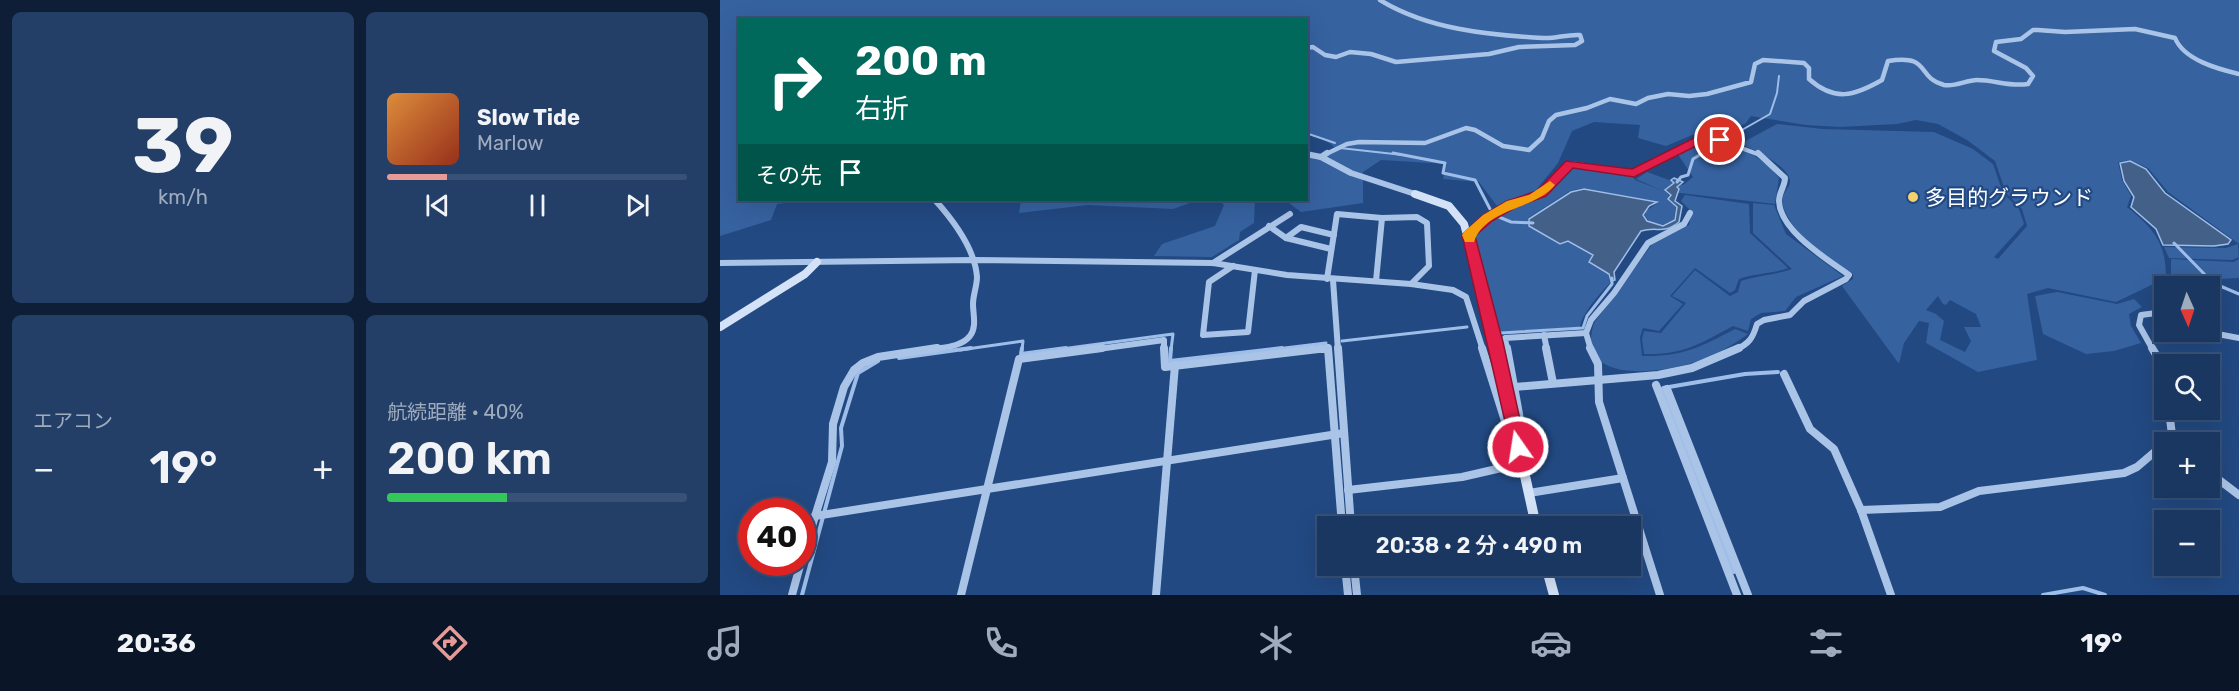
<!DOCTYPE html>
<html lang="ja">
<head>
<meta charset="utf-8">
<style>
  :root { --surface:#1a3762; --page:#233f68; --text:#f1f3f6; --muted:#9facbe; --line:#385177; --accent:#e69b98 }
  body { margin:0; font-family:Rubik,"Noto Sans JP",sans-serif; background:var(--page); color:var(--text); height:100vh; display:flex; flex-direction:column; font-size:22px; white-space:nowrap }
  * { box-sizing:border-box; margin:0 }
  p { font-size:20px; color:var(--muted) }
  .icon { flex:none; width:33px; height:33px; fill:none; stroke:currentColor; stroke-width:2; stroke-linecap:round; stroke-linejoin:round }
  .map { position:relative; flex:1; overflow:hidden }
  .details { display:flex; flex-direction:column; gap:12px; padding:12px; background:#0e1e36; width:720px }
  .details>* { flex:none }
  .top-card { position:absolute; left:18px; top:18px; width:570px; height:183px; border-radius:0px; box-shadow:0 6px 24px #0002,0 0 0 2px var(--line); background:#00695c; color:#fff; overflow:hidden }
  .needle { width:39px; rotate:177deg }
  .fabs { position:absolute; left:1434px; top:276px; display:grid; gap:12px }
  .fabs a { display:grid; place-items:center; width:66px; height:66px; border-radius:0px; background:var(--surface); box-shadow:0 6px 24px #0002,0 0 0 2px var(--line); font-size:30px }
  .speed { position:absolute; left:18px; top:498px; display:flex; gap:12px; font-size:30px; font-weight:700; text-align:center }
  .speed>* { display:grid; place-content:center; width:78px; height:78px; border-radius:50%; background:var(--surface); box-shadow:0 6px 24px #0002,0 0 0 2px var(--line); line-height:1 }
  .speed .limit { border:9px solid #d22; background:#fff; color:#111 }
  .pin { position:absolute; display:grid; place-items:center; width:51px; height:51px; color:#fff; margin:-26px; border:3px solid #fff; border-radius:50%; box-shadow:0 2px 6px #0007 }
  .me { position:absolute; width:66px; margin:-33px; rotate:347deg; stroke-linejoin:round; filter:drop-shadow(0 0 4px #0008) }
  .turn { display:flex; align-items:center; gap:21px; height:126px; padding:0 18px; font-size:27px }
  .turn .icon { width:78px; height:78px; stroke-width:2.5 }
  .turn b { display:block; font-size:42px; line-height:51px }
  .then { display:flex; align-items:center; height:57px; padding:0 18px; background:#0003; gap:12px; font-size:22px }
  .big { font-size:45px; font-weight:600; line-height:1.1 }
  .details .card { flex:1; display:flex; flex-direction:column; justify-content:center; gap:9px; min-width:0; padding:0 21px; border-radius:9px; background:var(--page) }
  .details .dial { align-items:center; gap:0 }
  .dial b { font-size:78px; line-height:1 }
  .song { display:flex; align-items:center; gap:18px }
  .cover { width:72px; height:72px; border-radius:9px; background:linear-gradient(135deg,hsl(30 70% 55%),hsl(10 70% 35%)) }
  .played { height:6px; border-radius:3px; background:linear-gradient(90deg,var(--accent) 20%,var(--line) 20%) }
  .keys { display:flex; justify-content:space-around; direction:ltr }
  .heat { display:flex; justify-content:space-between; align-items:center; font-size:33px; direction:ltr }
  .charge { height:9px; border-radius:4px; background:linear-gradient(90deg,#34c759 40%,var(--line) 0) }
  .details .tiles { flex:1; display:grid; gap:12px; grid-template-columns:repeat(2,1fr) }
  .trip { position:absolute; left:597px; top:516px; width:324px; height:60px; border-radius:0px; background:var(--surface); box-shadow:0 6px 24px #0002,0 0 0 2px var(--line); font-weight:600; line-height:60px; text-align:center }
  .menu { display:flex; height:96px; justify-content:space-around; align-items:center; background:#0a1627; color:var(--muted) }
  .menu .icon { width:42px; height:42px }
  .menu .current { color:var(--accent) }
  .menu b { font-size:27px; color:var(--text) }
  main { display:flex; flex:1; min-height:0 }
  .map>svg:first-child { display:block }
</style>
</head>
<body>
<main>
<section class="details">
<div class="tiles">
<div class="card dial"><b>39</b><p>km/h</p></div>
<div class="card">
<div class="song"><i class="cover"></i><div><b>Slow Tide</b><p>Marlow</p></div></div>
<div class="played"></div>
<div class="keys"><svg class="icon" aria-label="previous" viewBox="0 0 24 24"><path d="M18 5L8 12l10 7zM5 5v14"/></svg><svg class="icon" aria-label="pause" viewBox="0 0 24 24"><path d="M8 5v14M16 5v14"/></svg><svg class="icon" aria-label="next" viewBox="0 0 24 24"><path d="M6 5l10 7-10 7zM19 5v14"/></svg></div>
</div>
<div class="card"><p>エアコン</p>
<div class="heat"><a>−</a><b class="big">19°</b><a>+</a></div>
</div>
<div class="card"><p>航続距離 · 40%</p><b class="big">200 km</b><div class="charge"></div></div>
</div>
</section>
<div class="map">
<svg width="1519" height="595" viewBox="0 0 1519 595">
  <rect width="100%" height="100%" fill="#224982"/>
  <g fill="#3662a0" fill-rule="evenodd">
    <path d="M0,0h1519v244l-71,-52 -20,-24 -18,-8 -12,2 4,18 9,16 -4,11c26,21 39,35 39,71l-50,24 -68,-14 -21,6 10,66 -59,12 -52,-29 3,-20 -10,-2 -15,22 -5,21 -57,-78 11,-7v-5c-18,-13 -50,-31 -61,-50 -5,-9 -13,-20 -8,-30 2,-4 6,-8 6,-12 0,-16 -38,-34 -50,-38l37,-20 46,5 111,3 39,17 20,15 10,29 16,16 5,15 -30,33 4,2 29,-33 -5,-17 -16,-16 -11,-32 -28,-21 -29,-16 -22,-4 -19,4 -57,3 -34,-2 -55,-9 -6,8 -13,5 -23,-1 -43,18 -28,-8 2,-13 -46,-3 -22,9 -14,32 -22,27 -39,16 -18,-24 -36,-3 4,-15 -66,-4 -18,12v31l-62,9 -16,-12h21l1,-44 14,3 14,-11 -4,-4 -24,-13 -1,-111h-566v180h68l-31,4 -6,16 -51,16zM1218,296l5,8 3,1 4,-5 26,14 5,13h-17l7,14 -6,11 -25,-12 4,-19 -8,-7 -10,-4z"/>
    <path d="M984,142c29,1 57,12 75,36l-4,26 -112,-13 -27,-12 11,-7 36,13 10,-8 -16,-24z"/>
    <path d="M858,167l54,8 3,5 31,12 3,3 -2,4 9,8 -2,13 -11,5 -14,-4 -4,-5 1,-5 13,-9 -76,-14 -13,3 -42,27 1,8 31,19 8,-4 25,14 -5,7 20,12 2,9c-10,10 -29,32 -30,44l-80,5 -25,-94 9,-11 29,-21 33,-12 25,-26z"/>
    <path d="M965,195l64,9 1,29 38,35c-16,6 -32,5 -49,11l-4,11 -5,3 -35,-25 -25,28 13,8 -24,27 -16,-3 -3,9 2,19c41,1 58,-9 93,-27l13,5c-16,12 -34,22 -53,28 -33,11 -121,24 -101,-39l59,-80 36,-18 3,-13 -11,-11z"/>
    <polygon points="301,200 478,200 453,209 368,205 299,213"/>
    <polygon points="499,200 535,200 534,223 520,232 519,240 492,257 434,256 442,244 495,226 504,205"/>
    <path d="M1033,203l21,2 12,29 57,42 -47,21 -11,14 -24,2 -10,6 -3,12 -15,-5c-34,18 -49,29 -89,28l-2,-15 2,-8 17,2 25,-30 -14,-7 23,-26 35,26 8,-4 3,-11c17,-6 34,-6 51,-12l-39,-36z"/>
    <polygon points="1518,244 1519,257 1512,260 1449,258 1444,247 1506,248"/>
    <polygon points="1451,259 1514,262 1519,259 1519,278 1477,280 1479,286 1460,286 1451,279"/>
    <polygon points="1337,292 1397,304 1414,299 1422,307 1409,314 1411,326 1421,343 1394,351 1366,354 1323,334 1315,296"/>
  </g>
  <g fill="#436089" stroke="#9ebee9" stroke-width="1.5">
    <polygon points="1410,161 1426,169 1445,193 1511,240 1508,244 1494,246 1443,245 1436,229 1411,207 1414,197 1404,181 1400,163"/>
    <path d="M954,178l9,4 -6,5 2,2 -4,12 7,5 -3,16c-17,13 -21,4 -38,9l-27,41 1,8 -4,1 -2,-7 -20,-12 4,-7 -25,-14 -8,3 -31,-18v-7l42,-27 13,-3 73,13 -8,4 -6,9 4,6 16,5 12,-6 2,-13 -9,-8 3,-4 -6,-5 9,-7 -3,-3z"/>
  </g>
  <g fill="none" stroke-linecap="round" stroke-linejoin="round">
    <g stroke="#9ebee9" stroke-width="2">
      <polyline points="586,133 615,143"/>
      <polyline points="1006,139 1050,114 1057,93 1059,76"/>
      <polyline points="620,148 683,155"/>
      <polyline points="980,155 1000,144"/>
    </g>
    <g stroke="#9ebee9" stroke-width="3">
      <polyline points="673,153 725,163 723,173 755,180 770,209"/>
      <polyline points="957,182 961,177 968,175 973,159 983,153"/>
      <polyline points="779,217 791,222 813,223"/>
      <polyline points="1454,243 1493,283 1519,294"/>
      <polyline points="781,333 863,328 867,316 892,284 892,278"/>
      <polyline points="622,341 747,327"/>
      <polyline points="240,350 303,341 302,350"/>
      <polyline points="334,350 453,334 451,350"/>
      <polyline points="549,350 606,343"/>
    </g>
    <g stroke="#9ebee9" stroke-width="4">
      <polyline points="302,348 301,354 346,348"/>
      <polyline points="451,348 450,361 562,348"/>
      <polyline points="179,358 251,348"/>
      <polyline points="1014,572 943,388 1025,374 1058,372"/>
      <polyline points="82,595 122,446 121,428 138,373 158,361"/>
      <polyline points="1323,595 1363,588 1385,595"/>
    </g>
    <g stroke="#aac4e8" stroke-width="4.5">
      <path d="M586,48l7,-1 12,8 11,2 14,-5 21,2 25,8 93,-8 30,-7 56,-2 7,-4 -2,-6c-13,-1 -25,4 -37,3 -55,-3 -116,-9 -163,-38"/>
      <polyline points="586,154 590,155"/>
      <path d="M604,155l23,-11 12,-2 66,1 41,-15 9,2 28,16 26,4 13,-12 7,-17 7,-6 31,-7 23,-9 26,5 12,-6 20,-4 21,2 18,-2 44,-12 4,-18 8,-4 41,3 5,5v11c26,23 45,17 73,1l6,-19c44,-7 27,16 56,24 12,2 22,-5 33,-5 18,0 33,7 51,4l5,-8 -7,-8 -32,-17 2,-9 25,-3 12,-9h5l27,2 70,-3 40,9c9,22 43,31 64,36"/>
      <polyline points="950,155 980,140 1000,140 1040,155"/>
    </g>
    <g stroke="#aac4e8" stroke-width="6">
      <polyline points="607,153 601,157 631,173 695,194"/>
      <polyline points="586,154 601,157"/>
      <polyline points="549,226 566,238 611,249"/>
      <polyline points="748,235 767,218 791,204 821,193 850,164 914,173 953,153"/>
      <polyline points="566,238 581,227 614,235"/>
      <polyline points="0,263 255,260 493,263 567,275 691,284 733,290 746,297 763,350"/>
      <polyline points="493,263 570,214"/>
      <polyline points="513,266 489,282 483,335 528,332 535,270"/>
      <polyline points="607,279 617,214 662,218 697,217 707,223 709,266 691,284"/>
      <polyline points="613,280 618,350"/>
      <polyline points="656,281 662,218"/>
      <polyline points="1487,332 1519,338"/>
      <polyline points="824,335 827,350"/>
      <path d="M207,350c15,-3 33,-2 43,-14 7,-9 3,-22 3,-32 0,-9 4,-18 4,-27 -2,-29 -24,-57 -42,-77"/>
      <polyline points="371,350 444,340 444,350"/>
      <polyline points="594,350 608,350"/>
      <polyline points="787,350 785,338 866,333"/>
      <polyline points="871,350 866,333 871,320 894,293 928,243 964,224 970,213"/>
      <path d="M1015,350c14,-6 18,-12 22,-26l7,-4 26,-5 14,-14 42,-22 3,-4c-22,-16 -69,-44 -70,-74 0,-9 6,-15 6,-23l-27,-25"/>
      <polyline points="1433,350 1419,325 1421,315 1444,312"/>
    </g>
    <g stroke="#aac4e8" stroke-width="8">
      <polyline points="444,348 445,367 607,348"/>
      <polyline points="608,348 622,526"/>
      <polyline points="618,348 631,526"/>
      <polyline points="762,348 786,424 793,431 801,425 787,348"/>
      <polyline points="826,348 833,383"/>
      <polyline points="870,348 878,364 879,402 940,595"/>
      <polyline points="1432,348 1444,368"/>
      <polyline points="1064,374 1090,429 1114,449 1141,510 1171,595"/>
      <polyline points="936,385 1017,595"/>
      <polyline points="795,387 938,375 972,368 1019,348"/>
      <polyline points="947,389 1028,595"/>
      <polyline points="1446,442 1452,435 1449,410"/>
      <polyline points="1490,473 1519,495"/>
      <polyline points="628,490 742,477 803,463"/>
      <polyline points="809,493 903,478"/>
      <polyline points="1141,510 1220,507 1259,491 1404,473 1417,467 1444,444"/>
      <polyline points="95,516 624,433"/>
      <polyline points="82,558 112,462 113,424 124,387 134,370 143,363 158,357 217,348"/>
      <polyline points="625,566 628,595"/>
      <polyline points="634,566 637,595"/>
      <polyline points="72,595 81,562"/>
      <polyline points="241,595 299,359 382,348"/>
      <polyline points="436,595 455,365"/>
    </g>
    <g stroke="#d4e2f7" stroke-width="8">
      <polyline points="695,194 729,206 744,224 778,350"/>
      <polyline points="0,327 85,274 97,262"/>
    </g>
    <g stroke="#d4e2f7" stroke-width="10">
      <polyline points="777,348 816,526"/>
      <polyline points="826,566 834,595"/>
    </g>
  </g>
  <polygon fill="#e11d48" stroke="#92132f" stroke-width="1.5" points="976,137 1000,137 1006,140 1000,143 982,143 914,177 853,168 826,196 796,207 772,221 755,236 783,342 806,447 804,452 798,454 792,452 742,235 763,215 787,201 817,191 846,161 912,169"/>
  <path fill="#f59e0b" d="M830,181l5,4c-20,25 -70,23 -81,57h-9l-3,-7 2,-3 19,-17 24,-14 22,-6z"/>
  <circle fill="#f4d16c" stroke="#224982" stroke-width="2" cx="1193" cy="197" r="6"/>
  <g text-anchor="middle" dominant-baseline="central" stroke-width="4.5" stroke-linejoin="round" paint-order="stroke">
    <g font-size="21" fill="#fff" stroke="#224982" text-anchor="start">
      <text x="1205" y="197">多目的グラウンド</text>
    </g>
  </g>
</svg>
<div class="fabs">
<a><svg class="needle" viewBox="-14 -14 28 28"><path d="M0-13l5 13h-10z" fill="#e53935"/><path d="M0 13l5-13h-10z" fill="#9facbe"/></svg></a>
<a><svg class="icon" aria-label="search" viewBox="0 0 24 24"><circle cx="10" cy="10" r="6"/><path d="M15 15l6 6"/></svg></a>
<a>+</a>
<a>−</a>
</div>
<div class="speed"><div class="limit">40</div></div>
<div class="pin" style="left:1000px;top:140px;background:#d93025"><svg class="icon" aria-label="arrive" viewBox="0 0 24 24"><path d="M6 21V4h12l-3 4 3 4H6"/></svg></div>
<svg class="me" style="left:798px;top:447px" viewBox="-20 -20 40 40"><circle r="17" fill="#e11d48" stroke="#fff" stroke-width="3"/><path d="M0-11L8 9 0 5-8 9z" fill="#fff"/></svg>
<div class="trip">20:38 · 2 分 · 490 m</div>
<div class="top-card">
<div class="turn"><svg class="icon" aria-label="right" viewBox="0 0 24 24"><path d="M7 20v-9h11M14 6l5 5-5 5"/></svg><div><b>200 m</b>右折</div></div>
<div class="then">その先<svg class="icon" aria-label="arrive" viewBox="0 0 24 24"><path d="M6 21V4h12l-3 4 3 4H6"/></svg></div>
</div>
</div>
</main>
<nav class="menu">
<b>20:36</b>
<svg class="icon current" aria-label="directions" viewBox="0 0 24 24"><path d="M12 3l9 9-9 9-9-9zM9 14v-3h6M13 9l2 2-2 2"/></svg>
<svg class="icon" aria-label="music" viewBox="0 0 24 24"><path d="M9 18V5l10-2v13"/><circle cx="6" cy="18" r="3"/><circle cx="16" cy="16" r="3"/></svg>
<svg class="icon" aria-label="phone" viewBox="0 0 24 24"><path d="M5 4h4l2 5-3 2q2 4 5 5l2-3 5 2v4C11 20 4 13 5 4z"/></svg>
<svg class="icon" aria-label="climate" viewBox="0 0 24 24"><path d="M12 3v18M4 7l16 10M4 17L20 7"/></svg>
<svg class="icon" aria-label="car" viewBox="0 0 24 24"><path d="M5 17H2v-5l4-1 3-4h7l3 4 3 1v5h-3M9 17h6M6 11h13"/><circle cx="7" cy="17" r="2"/><circle cx="17" cy="17" r="2"/></svg>
<svg class="icon" aria-label="filters" viewBox="0 0 24 24"><path d="M4 7h16M4 17h16"/><circle cx="9" cy="7" r="2"/><circle cx="15" cy="17" r="2"/></svg>
<b>19°</b>
</nav>
</body>
</html>
